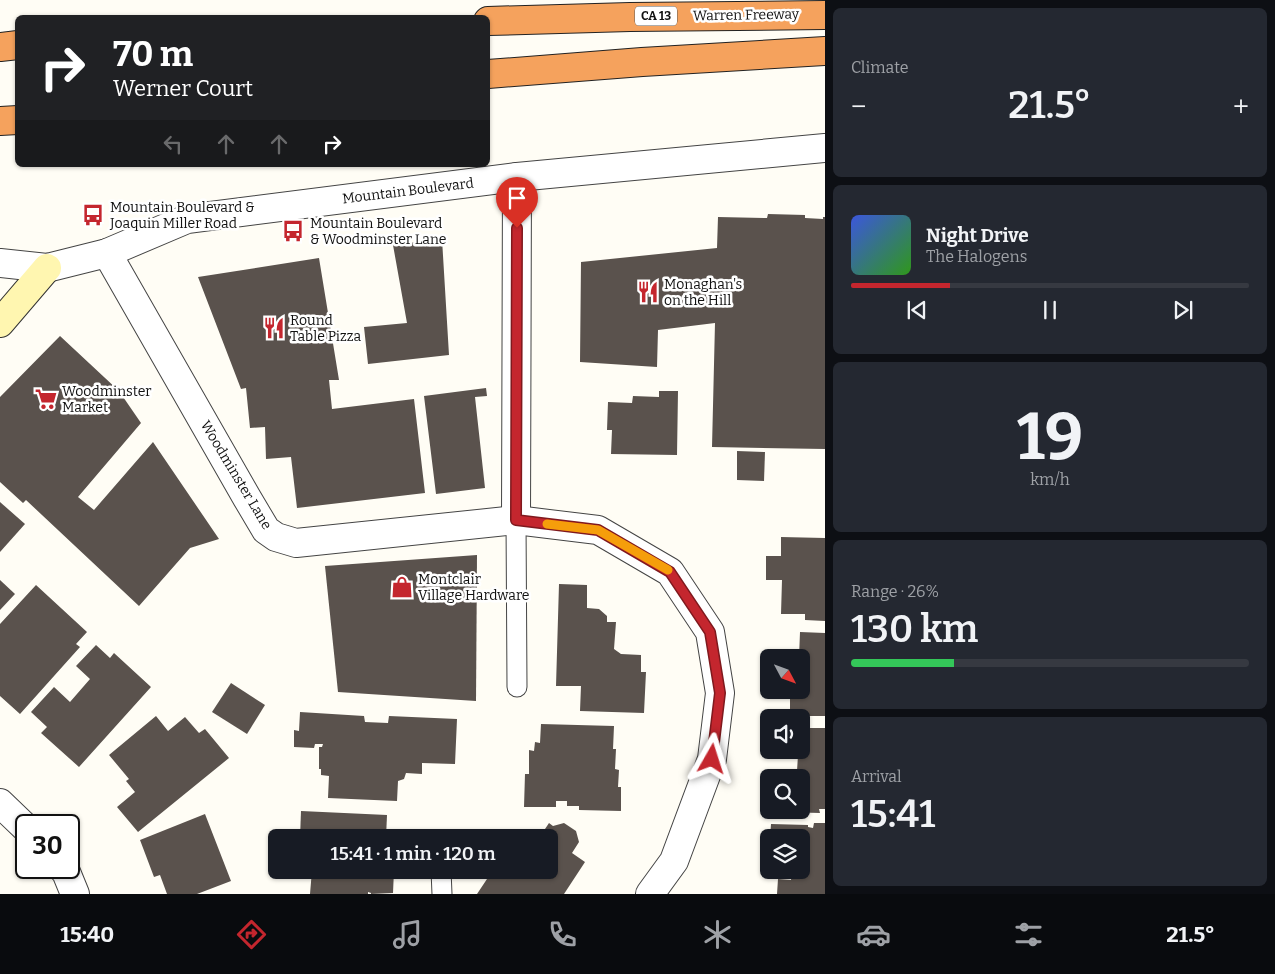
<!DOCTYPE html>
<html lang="en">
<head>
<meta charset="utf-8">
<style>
  :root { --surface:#171b24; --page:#242831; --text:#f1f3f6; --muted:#9ea1a6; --line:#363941; --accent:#c4262e }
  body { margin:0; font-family:Bitter,serif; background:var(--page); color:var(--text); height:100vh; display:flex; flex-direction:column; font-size:19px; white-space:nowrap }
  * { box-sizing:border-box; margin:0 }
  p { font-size:16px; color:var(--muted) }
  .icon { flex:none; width:28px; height:28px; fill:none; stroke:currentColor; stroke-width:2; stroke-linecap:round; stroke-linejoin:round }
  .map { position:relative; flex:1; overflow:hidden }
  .drawer { display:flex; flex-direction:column; gap:8px; padding:8px; background:#0d0f14; width:450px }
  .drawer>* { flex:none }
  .top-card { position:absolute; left:15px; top:15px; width:475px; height:152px; border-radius:8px; box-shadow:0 1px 4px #0004; background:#202124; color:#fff; overflow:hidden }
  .needle { width:32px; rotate:131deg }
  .controls { position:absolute; left:760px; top:649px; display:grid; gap:10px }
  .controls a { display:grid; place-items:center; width:50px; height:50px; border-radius:8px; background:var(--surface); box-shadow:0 1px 4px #0004; font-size:25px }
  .speed { position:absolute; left:15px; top:814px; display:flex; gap:10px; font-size:25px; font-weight:700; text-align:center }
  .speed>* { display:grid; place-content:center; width:65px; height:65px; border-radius:50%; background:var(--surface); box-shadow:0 1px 4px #0004; line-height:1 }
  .speed .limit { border:2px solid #111; border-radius:8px; background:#fff; color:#111 }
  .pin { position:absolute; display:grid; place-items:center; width:42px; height:42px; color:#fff; margin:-51px -21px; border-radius:50% 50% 50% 0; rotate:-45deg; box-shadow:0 0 5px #0007 }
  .pin .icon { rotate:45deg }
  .me { position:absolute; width:55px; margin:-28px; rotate:6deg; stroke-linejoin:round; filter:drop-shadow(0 0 4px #0008) }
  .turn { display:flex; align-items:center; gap:18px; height:105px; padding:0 15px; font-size:22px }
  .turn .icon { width:65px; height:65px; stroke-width:2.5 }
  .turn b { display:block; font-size:35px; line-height:42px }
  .lanes { display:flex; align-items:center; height:48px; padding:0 15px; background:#0003; justify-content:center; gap:25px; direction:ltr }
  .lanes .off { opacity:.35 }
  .big { font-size:38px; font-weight:600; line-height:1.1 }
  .drawer .widget { flex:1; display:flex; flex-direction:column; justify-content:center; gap:8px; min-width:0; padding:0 18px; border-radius:8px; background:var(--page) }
  .drawer .dial { align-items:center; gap:0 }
  .dial b { font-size:65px; line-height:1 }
  .song { display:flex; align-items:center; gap:15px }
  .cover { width:60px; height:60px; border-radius:8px; background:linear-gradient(135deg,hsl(230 70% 55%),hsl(110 70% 35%)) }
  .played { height:5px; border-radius:2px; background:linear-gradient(90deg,var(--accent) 25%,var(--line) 25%) }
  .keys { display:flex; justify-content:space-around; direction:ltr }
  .heat { display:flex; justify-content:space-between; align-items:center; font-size:28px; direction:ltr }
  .charge { height:8px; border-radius:4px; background:linear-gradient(90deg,#34c759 26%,var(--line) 0) }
  .trip { position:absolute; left:268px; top:829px; width:290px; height:50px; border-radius:8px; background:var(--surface); box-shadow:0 1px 4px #0004; font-weight:600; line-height:50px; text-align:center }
  .menu { display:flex; height:80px; justify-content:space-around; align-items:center; background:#090b0e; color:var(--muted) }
  .menu .icon { width:35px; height:35px }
  .menu .selected { color:var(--accent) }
  .menu b { font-size:22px; color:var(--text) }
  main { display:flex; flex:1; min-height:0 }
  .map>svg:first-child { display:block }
</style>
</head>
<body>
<main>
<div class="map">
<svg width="825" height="894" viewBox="0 0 825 894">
  <rect width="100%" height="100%" fill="#fffdf5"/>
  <g fill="#5a524d">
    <polygon points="768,214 805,215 805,218 823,219 823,217 825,217 825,449 712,447 715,323 658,330 657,367 580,362 581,262 717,248 718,217 767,218"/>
    <polygon points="442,239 449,355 368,364 364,327 407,323 393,245"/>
    <polygon points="319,258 339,380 329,380 332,409 414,399 425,493 297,508 291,457 266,459 265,427 250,428 246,388 241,389 198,277"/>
    <polygon points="60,336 119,391 141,423 78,497 94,510 153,442 219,539 190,548 139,606 26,500 23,503 0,482 0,397"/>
    <polygon points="486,388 487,396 475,397 485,488 436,494 424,396"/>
    <polygon points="659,391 678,391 677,455 611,454 612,430 607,430 608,402 632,403 633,396 659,397"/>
    <polygon points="737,451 765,452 764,481 737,480"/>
    <polygon points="0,502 25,524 0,552"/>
    <polygon points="781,537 825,538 825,621 805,620 805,614 781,614 782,580 766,580 766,556 781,556"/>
    <polygon points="477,555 476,701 338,692 325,566"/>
    <polygon points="0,580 15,594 0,610"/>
    <polygon points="559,584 587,585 587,608 599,609 607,616 607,622 616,622 614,649 621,654 641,655 641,672 646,672 644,713 580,711 581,686 556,686"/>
    <polygon points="36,585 87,632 76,644 80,647 20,714 0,696 0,624"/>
    <polygon points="800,632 825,633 825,716 790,716 790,693 795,694 795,690 801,690 803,660 801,658 799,658"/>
    <polygon points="96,645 110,658 114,653 151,687 79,767 41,733 47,727 31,712 54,687 70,702 90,679 76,666"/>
    <polygon points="231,683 265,705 247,734 212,712"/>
    <polygon points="300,712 364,716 365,722 388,723 389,716 457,719 455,764 422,763 422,774 406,773 404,779 398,781 397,801 328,798 329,776 321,775 321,769 319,769 319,747 322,747 323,744 315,744 314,748 294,747 294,730 299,731"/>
    <polygon points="156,716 168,731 185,717 199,733 205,729 229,758 138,832 117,807 135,792 126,781 129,779 109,755"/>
    <polygon points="541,724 614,726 613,749 616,749 615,769 619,770 618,787 621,787 621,811 579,810 579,806 567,806 567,801 556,801 556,807 524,807 525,774 529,774 529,750 534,751 535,742 540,743"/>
    <polygon points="801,728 825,728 825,809 819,809 820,813 782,812 782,810 801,810 801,778 783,778 783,770 797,771 798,755 792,755 792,750 801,750"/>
    <polygon points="301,811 387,815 386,838 300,838"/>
    <polygon points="205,814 231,881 197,894 167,894 160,875 154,877 140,840"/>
    <polygon points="549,823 553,826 564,823 576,831 579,842 572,853 585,862 564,894 477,894 493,870 508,870 514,874 517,870 549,870 549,838 539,838"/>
    <polygon points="814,823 825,823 825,894 777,894 778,879 791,880 792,870 801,870 801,838 770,838 771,824 808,825 808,827 813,828"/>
    <polygon points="312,870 394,870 393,893 371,894 371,893 368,892 368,894 310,894"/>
  </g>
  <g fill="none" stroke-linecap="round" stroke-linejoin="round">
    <g stroke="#444" stroke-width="21">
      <g id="service">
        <polyline points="516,520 517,687"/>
        <polyline points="441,870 442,894"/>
      </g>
    </g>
    <g stroke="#444" stroke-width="30">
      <g id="minor">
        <polyline points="107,253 247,498 266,530 276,537 296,543 516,520 598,530 670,572 710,632 720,693 712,759 674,861 650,894"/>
        <polyline points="516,520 517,177"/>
        <polyline points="0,803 26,828"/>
        <polyline points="62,868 66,872 75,894"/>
      </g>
    </g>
    <g stroke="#444" stroke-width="30">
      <polyline id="tertiary" points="0,263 47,268 107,253 187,219 517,177 825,148"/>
    </g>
    <g stroke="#333" stroke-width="30">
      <polyline id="secondary" points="0,323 47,268"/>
    </g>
    <g stroke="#222" stroke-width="30">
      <g id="motorway">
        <polyline points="488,21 630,17 825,15"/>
        <polyline points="0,47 18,45"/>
        <polyline points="488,74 642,62 825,51"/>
        <polyline points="0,121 18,120"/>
      </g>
    </g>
    <use href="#service" stroke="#fff" stroke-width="19"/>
    <use href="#minor" stroke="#fff" stroke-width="28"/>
    <use href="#tertiary" stroke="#fff" stroke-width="28"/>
    <use href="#secondary" stroke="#fff6b0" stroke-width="28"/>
    <use href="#motorway" stroke="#f5a25d" stroke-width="28"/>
  </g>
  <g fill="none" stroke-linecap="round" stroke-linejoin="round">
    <g stroke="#7f191e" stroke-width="12">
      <polyline id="route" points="517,228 516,520 598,530 670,572 710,632 720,693 712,759"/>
    </g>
    <use href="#route" stroke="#c4262e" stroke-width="9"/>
    <polyline stroke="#f59e0b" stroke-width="9" points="547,524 598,530 668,570"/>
  </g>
  <defs>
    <g id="bus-bare" transform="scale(1.725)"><path d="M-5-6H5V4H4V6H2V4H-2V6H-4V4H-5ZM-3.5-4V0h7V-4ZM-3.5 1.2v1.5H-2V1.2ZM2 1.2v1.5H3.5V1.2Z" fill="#c4262e" stroke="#fff" stroke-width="2.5" paint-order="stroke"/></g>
    <g id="restaurant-bare" transform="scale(1.725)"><path d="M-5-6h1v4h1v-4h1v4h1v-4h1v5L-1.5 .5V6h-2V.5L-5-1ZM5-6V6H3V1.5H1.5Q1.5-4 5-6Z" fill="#c4262e" stroke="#fff" stroke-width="2.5" paint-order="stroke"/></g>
    <g id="supermarket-bare" transform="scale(1.725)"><path d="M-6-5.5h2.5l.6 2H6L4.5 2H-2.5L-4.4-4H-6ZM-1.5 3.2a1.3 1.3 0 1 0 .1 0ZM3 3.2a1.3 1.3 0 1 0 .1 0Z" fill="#c4262e" stroke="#fff" stroke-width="2.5" paint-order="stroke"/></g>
    <g id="shop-bare" transform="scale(1.725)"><path d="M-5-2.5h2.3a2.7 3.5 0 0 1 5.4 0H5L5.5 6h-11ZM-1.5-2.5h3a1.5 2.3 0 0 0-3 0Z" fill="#c4262e" stroke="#fff" stroke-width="2.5" paint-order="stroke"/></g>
  </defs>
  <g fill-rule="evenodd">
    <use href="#bus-bare" x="93" y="215"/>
    <use href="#bus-bare" x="293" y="231"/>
    <use href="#restaurant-bare" x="648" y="292"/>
    <use href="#restaurant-bare" x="274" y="328"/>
    <use href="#supermarket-bare" x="46" y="399"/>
    <use href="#shop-bare" x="402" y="587"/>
  </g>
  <g text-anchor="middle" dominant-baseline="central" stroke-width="5" stroke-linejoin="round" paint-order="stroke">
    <rect fill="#fff" stroke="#585858" stroke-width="1" x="635" y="6.5" width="42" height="19" rx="4"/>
    <g font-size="12" font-weight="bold" fill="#111">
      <text x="656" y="16">CA 13</text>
    </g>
    <g font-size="14" fill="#111" stroke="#fff">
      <text transform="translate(746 15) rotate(-1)">Warren Freeway</text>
      <text transform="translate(408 191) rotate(-7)">Mountain Boulevard</text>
      <text transform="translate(236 475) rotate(59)">Woodminster Lane</text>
    </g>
    <g font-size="14" fill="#111" stroke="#fff" text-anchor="start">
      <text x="110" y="207">Mountain Boulevard &amp;<tspan x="110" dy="16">Joaquin Miller Road</tspan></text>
      <text x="310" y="223">Mountain Boulevard<tspan x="310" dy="16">&amp; Woodminster Lane</tspan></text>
      <text x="664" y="284">Monaghan's<tspan x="664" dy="16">on the Hill</tspan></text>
      <text x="290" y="320">Round<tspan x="290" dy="16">Table Pizza</tspan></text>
      <text x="62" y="391">Woodminster<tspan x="62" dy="16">Market</tspan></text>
      <text x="418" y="579">Montclair<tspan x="418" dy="16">Village Hardware</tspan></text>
    </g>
  </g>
</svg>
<div class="controls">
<a><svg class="needle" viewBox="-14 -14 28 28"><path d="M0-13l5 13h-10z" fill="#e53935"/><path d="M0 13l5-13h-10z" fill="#9ea1a6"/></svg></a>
<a><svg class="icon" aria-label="sound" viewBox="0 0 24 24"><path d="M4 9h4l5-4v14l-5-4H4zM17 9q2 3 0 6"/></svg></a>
<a><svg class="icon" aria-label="search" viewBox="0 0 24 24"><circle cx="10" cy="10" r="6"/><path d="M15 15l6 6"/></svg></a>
<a><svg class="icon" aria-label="layers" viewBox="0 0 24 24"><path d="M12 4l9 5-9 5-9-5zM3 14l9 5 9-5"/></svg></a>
</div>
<div class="speed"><div class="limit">30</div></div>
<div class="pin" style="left:517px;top:228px;background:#d93025"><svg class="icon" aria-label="arrive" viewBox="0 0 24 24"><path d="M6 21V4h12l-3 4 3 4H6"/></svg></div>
<svg class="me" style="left:712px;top:759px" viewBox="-20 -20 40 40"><path d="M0-17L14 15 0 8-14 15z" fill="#c4262e" stroke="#fff" stroke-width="4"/></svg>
<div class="trip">15:41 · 1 min · 120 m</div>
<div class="top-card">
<div class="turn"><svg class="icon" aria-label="right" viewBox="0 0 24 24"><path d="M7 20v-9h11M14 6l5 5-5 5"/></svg><div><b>70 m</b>Werner Court</div></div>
<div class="lanes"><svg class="icon off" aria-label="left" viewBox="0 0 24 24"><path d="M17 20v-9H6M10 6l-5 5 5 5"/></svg><svg class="icon off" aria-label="ahead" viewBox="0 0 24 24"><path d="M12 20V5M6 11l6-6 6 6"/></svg><svg class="icon off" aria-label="ahead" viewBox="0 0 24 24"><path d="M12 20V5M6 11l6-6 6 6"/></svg><svg class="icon" aria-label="right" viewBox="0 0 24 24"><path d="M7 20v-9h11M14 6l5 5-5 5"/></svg></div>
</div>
</div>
<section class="drawer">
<div class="widget"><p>Climate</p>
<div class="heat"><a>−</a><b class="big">21.5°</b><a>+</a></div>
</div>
<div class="widget">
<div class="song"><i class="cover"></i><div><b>Night Drive</b><p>The Halogens</p></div></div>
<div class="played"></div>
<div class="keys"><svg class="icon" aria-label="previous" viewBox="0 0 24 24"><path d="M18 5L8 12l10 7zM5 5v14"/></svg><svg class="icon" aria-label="pause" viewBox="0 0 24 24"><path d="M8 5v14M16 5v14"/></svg><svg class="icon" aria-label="next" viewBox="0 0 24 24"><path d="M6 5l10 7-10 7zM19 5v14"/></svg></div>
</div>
<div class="widget dial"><b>19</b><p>km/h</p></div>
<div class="widget"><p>Range · 26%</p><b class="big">130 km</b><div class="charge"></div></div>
<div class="widget"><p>Arrival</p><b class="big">15:41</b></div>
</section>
</main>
<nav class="menu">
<b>15:40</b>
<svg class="icon selected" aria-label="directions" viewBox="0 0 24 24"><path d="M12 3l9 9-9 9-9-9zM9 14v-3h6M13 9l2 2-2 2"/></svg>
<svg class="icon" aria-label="music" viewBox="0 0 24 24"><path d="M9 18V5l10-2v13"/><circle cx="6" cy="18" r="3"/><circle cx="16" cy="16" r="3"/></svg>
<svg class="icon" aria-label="phone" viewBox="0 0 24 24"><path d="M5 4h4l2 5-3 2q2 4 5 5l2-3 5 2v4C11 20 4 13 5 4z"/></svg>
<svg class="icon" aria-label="climate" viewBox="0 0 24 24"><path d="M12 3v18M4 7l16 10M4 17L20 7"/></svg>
<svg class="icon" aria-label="car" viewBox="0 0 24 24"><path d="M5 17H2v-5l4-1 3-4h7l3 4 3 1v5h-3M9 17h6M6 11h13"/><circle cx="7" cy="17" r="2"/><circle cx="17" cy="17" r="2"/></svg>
<svg class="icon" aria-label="filters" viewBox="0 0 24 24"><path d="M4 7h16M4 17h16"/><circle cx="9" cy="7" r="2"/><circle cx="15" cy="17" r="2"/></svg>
<b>21.5°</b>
</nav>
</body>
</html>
